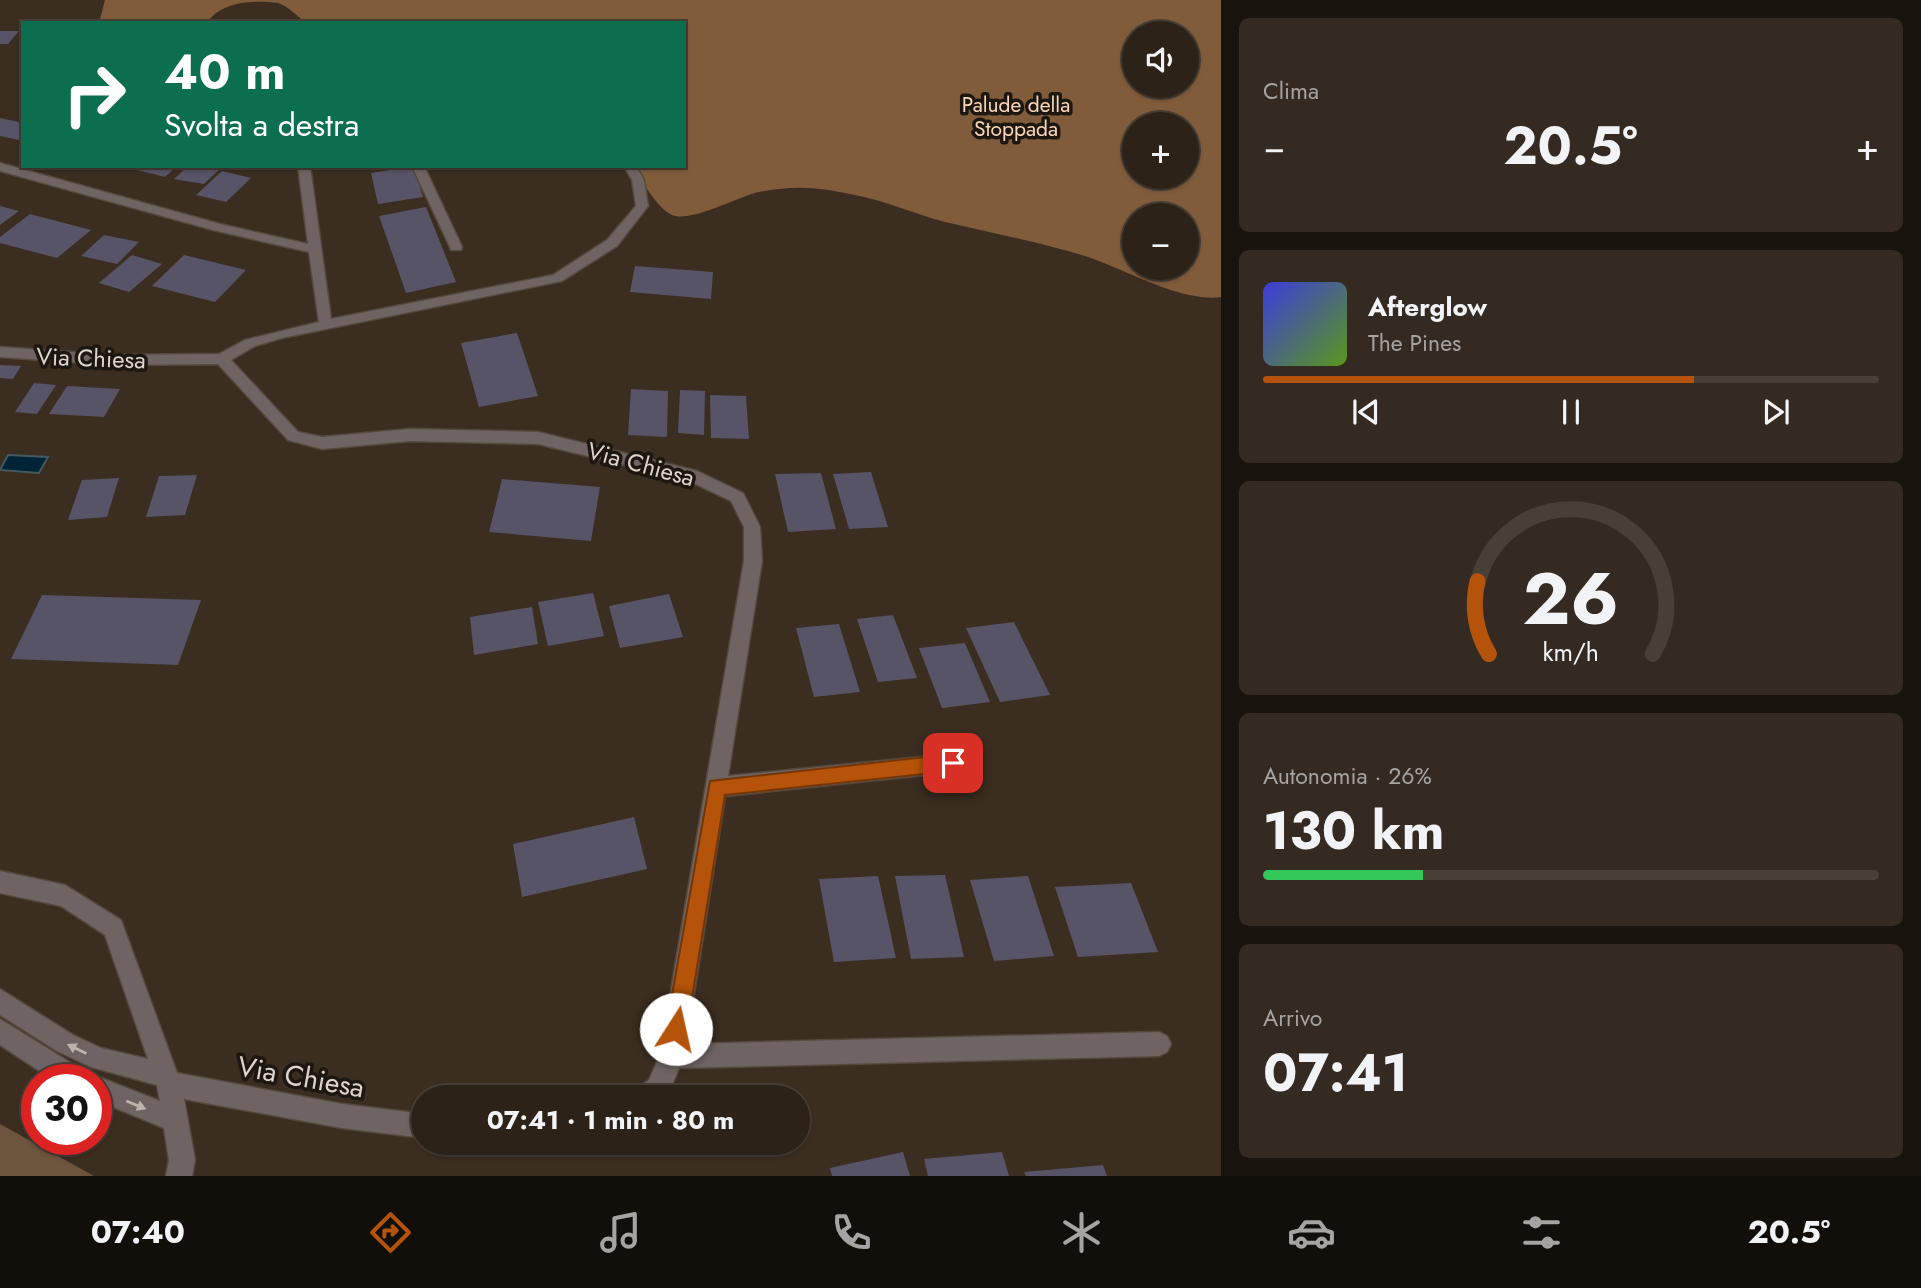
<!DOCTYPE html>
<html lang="it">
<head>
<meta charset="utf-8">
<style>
  :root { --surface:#2c2218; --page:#342a21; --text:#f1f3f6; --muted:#a6a4a2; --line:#483f37; --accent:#b45309 }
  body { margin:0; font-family:Jost,sans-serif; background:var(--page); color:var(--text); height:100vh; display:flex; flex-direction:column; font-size:26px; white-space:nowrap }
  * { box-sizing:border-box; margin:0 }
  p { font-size:23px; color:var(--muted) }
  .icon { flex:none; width:38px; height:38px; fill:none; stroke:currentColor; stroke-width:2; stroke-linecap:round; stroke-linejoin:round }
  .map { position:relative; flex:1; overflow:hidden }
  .sheet { display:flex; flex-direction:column; gap:18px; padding:18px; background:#18130d; width:700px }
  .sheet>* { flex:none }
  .guide { position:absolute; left:21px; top:21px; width:665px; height:147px; border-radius:0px; box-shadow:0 2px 5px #0004,0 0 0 2px var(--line); background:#0b6e4f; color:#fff; overflow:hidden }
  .fabs { position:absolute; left:1122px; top:21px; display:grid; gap:14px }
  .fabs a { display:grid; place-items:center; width:77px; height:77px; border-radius:50%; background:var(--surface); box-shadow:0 2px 5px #0004,0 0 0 2px var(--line); font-size:35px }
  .speed { position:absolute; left:21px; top:1064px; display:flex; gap:14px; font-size:35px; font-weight:700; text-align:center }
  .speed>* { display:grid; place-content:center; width:91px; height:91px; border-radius:50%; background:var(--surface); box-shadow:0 2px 5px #0004,0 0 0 2px var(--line); line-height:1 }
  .speed .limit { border:10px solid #d22; background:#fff; color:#111 }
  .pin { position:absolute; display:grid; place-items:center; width:60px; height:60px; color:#fff; margin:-30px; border-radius:14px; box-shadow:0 4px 10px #0006 }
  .me { position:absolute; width:77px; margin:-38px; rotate:10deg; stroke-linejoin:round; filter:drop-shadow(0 0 5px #0008) }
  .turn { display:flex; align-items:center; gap:24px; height:147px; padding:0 28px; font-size:32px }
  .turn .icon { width:91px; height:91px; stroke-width:2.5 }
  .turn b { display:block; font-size:49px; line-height:60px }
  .big { font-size:52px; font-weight:700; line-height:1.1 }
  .sheet .card { flex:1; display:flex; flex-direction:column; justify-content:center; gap:10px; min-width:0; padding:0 24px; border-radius:10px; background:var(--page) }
  .sheet .dial { align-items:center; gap:0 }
  .dial svg { height:182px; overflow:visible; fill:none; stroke:var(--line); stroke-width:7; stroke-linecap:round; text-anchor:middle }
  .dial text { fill:var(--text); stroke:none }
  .song { display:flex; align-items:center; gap:21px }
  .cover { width:84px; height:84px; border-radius:10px; background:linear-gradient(135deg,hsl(240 70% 55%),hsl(90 70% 35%)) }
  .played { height:7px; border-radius:4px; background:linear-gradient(90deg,var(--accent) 70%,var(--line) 70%) }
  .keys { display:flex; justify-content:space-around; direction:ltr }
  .heat { display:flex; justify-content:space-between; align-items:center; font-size:38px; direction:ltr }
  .charge { height:10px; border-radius:5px; background:linear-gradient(90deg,#34c759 26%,var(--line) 0) }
  .trip { position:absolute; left:411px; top:1085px; width:399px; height:70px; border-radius:35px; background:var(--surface); box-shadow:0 2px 5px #0004,0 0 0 2px var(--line); font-weight:700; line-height:70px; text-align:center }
  .tabs { display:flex; height:112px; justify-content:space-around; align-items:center; background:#120e0a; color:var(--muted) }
  .tabs .icon { width:49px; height:49px }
  .tabs .on { color:var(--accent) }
  .tabs b { font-size:32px; color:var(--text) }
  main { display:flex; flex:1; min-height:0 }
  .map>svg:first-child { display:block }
</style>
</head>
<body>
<main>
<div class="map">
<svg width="1221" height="1176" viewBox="0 0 1221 1176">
  <rect width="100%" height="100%" fill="#3b2d20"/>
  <polygon fill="#6c543d" points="0,1124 94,1176 0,1176"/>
  <path fill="#805c3b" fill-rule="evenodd" d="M105,0h1116v297c-40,6 -98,-29 -136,-41 -46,-14 -93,-23 -140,-34 -27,-7 -54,-19 -81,-25 -39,-9 -65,-13 -105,-5 -20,4 -68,31 -87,23 -14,-6 -31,-35 -40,-49h52v-143h-378c-8,-6 -18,-17 -28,-20 -23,-3 -57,-2 -71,20h-108zM1134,33h52v53h-52zM1134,124h52v53h-52zM1134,215h52v53h-52z"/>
  <polygon fill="#002435" stroke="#435962" stroke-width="2" points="8,455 48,457 39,473 0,470"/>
  <g fill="#575467">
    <polygon points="0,31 19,31 8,44 0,44"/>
    <polygon points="0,118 23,123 23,141 0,136"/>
    <polygon points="121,166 177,166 165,177"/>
    <polygon points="188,166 223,166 204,184 174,179"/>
    <polygon points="414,166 423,197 378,204 371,173"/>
    <polygon points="222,171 251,178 226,202 196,195"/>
    <polygon points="0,206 19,211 0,225"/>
    <polygon points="426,207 456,282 406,293 379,216"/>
    <polygon points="30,214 91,230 57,258 0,243 0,237"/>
    <polygon points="104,235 139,242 117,264 81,256"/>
    <polygon points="132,255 162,264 129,292 99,283"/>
    <polygon points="184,255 246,270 215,302 152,286"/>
    <polygon points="635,266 713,272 711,299 630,292"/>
    <polygon points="517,333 538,396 479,407 461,343"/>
    <polygon points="0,365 21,366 13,379 0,378"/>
    <polygon points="34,383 56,385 37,414 15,412"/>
    <polygon points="67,386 120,389 104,417 49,414"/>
    <polygon points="631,389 668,391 667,437 628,435"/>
    <polygon points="680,390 705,391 704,435 678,433"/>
    <polygon points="710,395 746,396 749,439 711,438"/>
    <polygon points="871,472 888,527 849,529 833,474"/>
    <polygon points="821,473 836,529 788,532 775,474"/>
    <polygon points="197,475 185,515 146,517 159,476"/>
    <polygon points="119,478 107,517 68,520 82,480"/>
    <polygon points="502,479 600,487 591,541 489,532"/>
    <polygon points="593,593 604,636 548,646 538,602"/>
    <polygon points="669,594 683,637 620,648 609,606"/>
    <polygon points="42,595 201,600 178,665 11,659"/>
    <polygon points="532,607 538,644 474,655 470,617"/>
    <polygon points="893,615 917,678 878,682 857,619"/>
    <polygon points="1014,622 1050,695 1000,702 966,628"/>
    <polygon points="839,624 860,692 814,697 796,628"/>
    <polygon points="965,643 990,702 942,708 919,648"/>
    <polygon points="634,817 647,869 522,897 513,844"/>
    <polygon points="945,875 964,957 911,959 895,876"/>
    <polygon points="878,876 896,958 834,962 819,879"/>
    <polygon points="1028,876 1054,956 994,961 970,880"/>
    <polygon points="1131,883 1158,952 1078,957 1055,887"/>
    <polygon points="903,1152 910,1176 832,1176 830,1168"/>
    <polygon points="1002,1152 1009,1176 928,1176 924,1159"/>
    <polygon points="1103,1165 1107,1176 1026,1176 1024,1172"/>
  </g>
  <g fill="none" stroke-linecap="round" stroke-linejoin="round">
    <g stroke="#55483c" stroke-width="3">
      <g id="minor">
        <polygon points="0,163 220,224 308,244 298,166 310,166 331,319 553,275 607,240 636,206 632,180 624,166 636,166 644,180 648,206 617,246 562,281 282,338 255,346 231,360 298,432 322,437 410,429 538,432 697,471 743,493 760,527 762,561 728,776 953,754 960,756 963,763 960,770 953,772 725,796 686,1044 1159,1032 1167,1036 1171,1044 1167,1052 1159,1056 679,1068 667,1097 635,1097 638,1088 649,1080 660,1055 744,561 744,527 731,501 687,480 538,444 410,441 322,449 288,440 218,364 113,365 0,357 0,347 113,355 219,354 245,340 319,322 309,252 213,230 0,171"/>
        <polygon points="412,166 424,166 462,247 461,250 451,250 450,247"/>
        <polygon points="0,871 65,885 121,920 177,1073 342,1104 424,1114 424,1138 342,1128 184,1099 195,1160 192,1176 166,1176 169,1160 164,1128 96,1100 96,1080 87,1080 96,1076 160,1101 157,1085 91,1067 57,1051 0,1015 0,989 73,1035 101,1048 148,1059 105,935 61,906 0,893"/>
        <polygon points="0,1019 84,1071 87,1080 53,1080 0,1045"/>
      </g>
    </g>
    <use href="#minor" fill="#6f6463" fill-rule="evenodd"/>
  </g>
  <defs><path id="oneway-solid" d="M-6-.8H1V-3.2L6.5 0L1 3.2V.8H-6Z" transform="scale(1.75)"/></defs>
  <g fill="#bdb2ac">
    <use href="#oneway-solid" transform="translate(77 1049) rotate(-154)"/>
    <use href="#oneway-solid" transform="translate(136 1105) rotate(22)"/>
  </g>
  <polygon fill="#b45309" stroke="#753606" stroke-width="2" points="953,754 960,757 962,763 960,769 953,771 725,795 687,1029 684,1037 676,1040 669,1037 666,1029 710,781"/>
  <g text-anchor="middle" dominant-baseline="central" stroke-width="7" stroke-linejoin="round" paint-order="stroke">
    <g font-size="21" fill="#fbd7b7" stroke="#1d1711">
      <text x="1016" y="105">Palude della<tspan x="1016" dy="24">Stoppada</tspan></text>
    </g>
    <g font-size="24" fill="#ded4cc" stroke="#1d1711">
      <text transform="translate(91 358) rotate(2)">Via Chiesa</text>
      <text transform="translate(641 464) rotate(15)">Via Chiesa</text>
    </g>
    <g font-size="28" fill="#ded4cc" stroke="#1d1711">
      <text transform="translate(301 1077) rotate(10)">Via Chiesa</text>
    </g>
  </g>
</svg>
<div class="fabs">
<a><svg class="icon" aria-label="sound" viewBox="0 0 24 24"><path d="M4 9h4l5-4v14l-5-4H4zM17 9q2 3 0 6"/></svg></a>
<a>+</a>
<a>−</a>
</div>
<div class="speed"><div class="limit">30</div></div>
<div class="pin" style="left:953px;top:763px;background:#d93025"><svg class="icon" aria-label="arrive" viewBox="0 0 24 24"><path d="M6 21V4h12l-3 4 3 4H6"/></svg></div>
<svg class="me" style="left:676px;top:1029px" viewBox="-20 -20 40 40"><circle r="19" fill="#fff"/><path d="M0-13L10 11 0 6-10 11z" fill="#b45309"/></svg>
<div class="trip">07:41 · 1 min · 80 m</div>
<div class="guide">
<div class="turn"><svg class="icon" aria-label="right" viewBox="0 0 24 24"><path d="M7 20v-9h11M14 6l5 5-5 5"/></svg><div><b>40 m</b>Svolta a destra</div></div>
</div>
</div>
<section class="sheet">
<div class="card"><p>Clima</p>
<div class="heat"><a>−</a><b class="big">20.5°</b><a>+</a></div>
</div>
<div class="card">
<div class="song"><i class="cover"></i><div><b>Afterglow</b><p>The Pines</p></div></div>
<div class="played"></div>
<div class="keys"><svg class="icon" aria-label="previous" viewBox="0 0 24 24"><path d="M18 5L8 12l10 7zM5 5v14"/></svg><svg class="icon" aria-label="pause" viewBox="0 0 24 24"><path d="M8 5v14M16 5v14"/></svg><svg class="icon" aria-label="next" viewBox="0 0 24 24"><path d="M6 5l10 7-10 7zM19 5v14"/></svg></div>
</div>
<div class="card dial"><svg viewBox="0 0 100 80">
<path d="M14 69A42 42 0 1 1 86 69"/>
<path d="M14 69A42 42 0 0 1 9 37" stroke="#b45309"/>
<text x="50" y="56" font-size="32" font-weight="700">26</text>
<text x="50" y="72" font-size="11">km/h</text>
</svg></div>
<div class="card"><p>Autonomia · 26%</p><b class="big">130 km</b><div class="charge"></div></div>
<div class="card"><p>Arrivo</p><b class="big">07:41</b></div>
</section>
</main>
<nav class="tabs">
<b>07:40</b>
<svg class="icon on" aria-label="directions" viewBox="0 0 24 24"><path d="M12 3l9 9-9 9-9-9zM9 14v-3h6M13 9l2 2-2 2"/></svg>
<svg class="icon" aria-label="music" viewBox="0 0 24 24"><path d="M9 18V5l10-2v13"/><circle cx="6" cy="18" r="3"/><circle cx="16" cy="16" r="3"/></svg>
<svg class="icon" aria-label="phone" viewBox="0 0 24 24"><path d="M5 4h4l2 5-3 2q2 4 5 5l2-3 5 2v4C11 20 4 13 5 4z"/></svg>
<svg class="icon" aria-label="climate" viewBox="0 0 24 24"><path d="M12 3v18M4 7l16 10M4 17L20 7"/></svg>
<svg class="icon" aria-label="car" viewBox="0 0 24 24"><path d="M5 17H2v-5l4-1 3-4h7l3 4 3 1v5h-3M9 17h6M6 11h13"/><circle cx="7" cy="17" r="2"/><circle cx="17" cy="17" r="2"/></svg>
<svg class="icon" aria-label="filters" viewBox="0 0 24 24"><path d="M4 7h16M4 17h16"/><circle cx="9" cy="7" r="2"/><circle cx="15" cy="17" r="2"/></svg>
<b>20.5°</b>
</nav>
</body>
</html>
